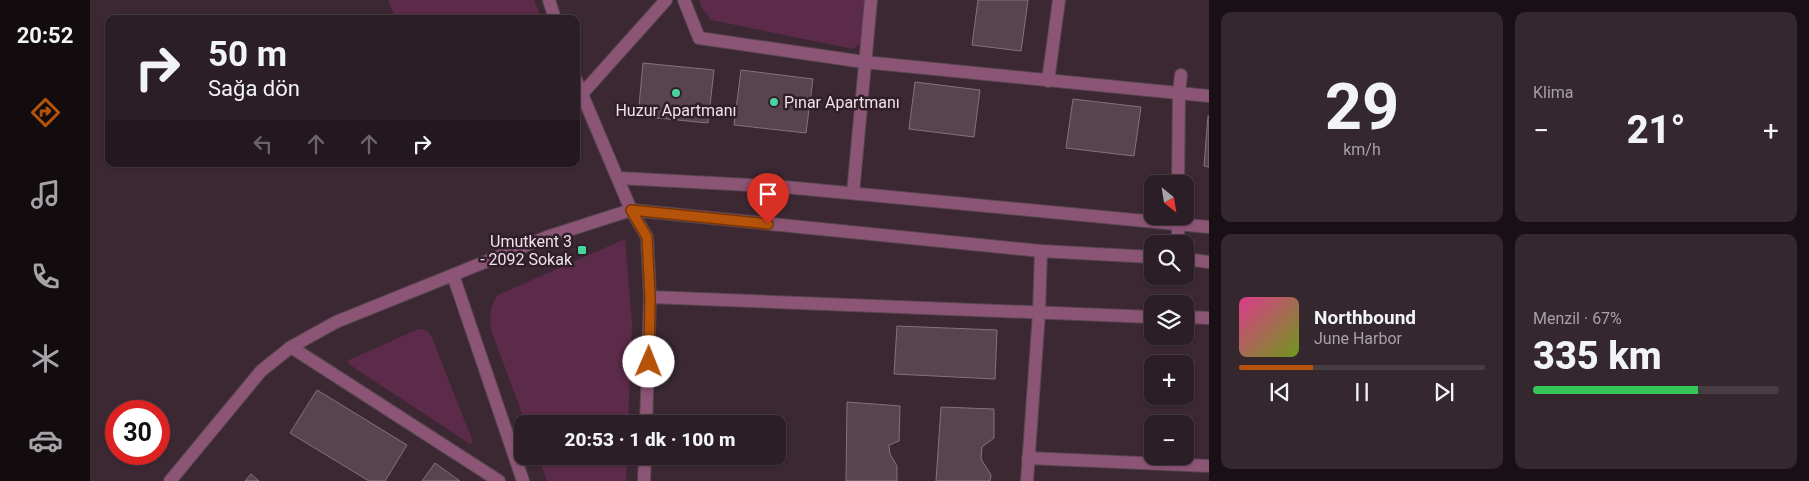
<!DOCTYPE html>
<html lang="tr">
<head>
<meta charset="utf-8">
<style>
  :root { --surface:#2c1e26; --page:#34272e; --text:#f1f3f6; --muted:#a6a2a7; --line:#483c43; --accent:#b45309 }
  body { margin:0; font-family:Roboto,sans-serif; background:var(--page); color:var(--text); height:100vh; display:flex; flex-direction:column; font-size:19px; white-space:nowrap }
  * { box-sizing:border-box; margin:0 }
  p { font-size:16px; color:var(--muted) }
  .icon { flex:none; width:28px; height:28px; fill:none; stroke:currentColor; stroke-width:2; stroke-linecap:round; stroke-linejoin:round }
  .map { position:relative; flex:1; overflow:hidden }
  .panel { display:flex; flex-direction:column; gap:12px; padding:12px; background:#181015; width:600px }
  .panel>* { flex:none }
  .guide { position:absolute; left:15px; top:15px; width:475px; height:152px; border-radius:10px; box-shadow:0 1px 4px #0004,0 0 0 1px var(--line); background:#2c1e26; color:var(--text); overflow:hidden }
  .needle { width:32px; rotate:150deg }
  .controls { position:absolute; left:1054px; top:175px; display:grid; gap:10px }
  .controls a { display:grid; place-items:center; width:50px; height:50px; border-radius:10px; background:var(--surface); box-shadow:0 1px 4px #0004,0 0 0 1px var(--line); font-size:25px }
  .speed { position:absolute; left:15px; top:400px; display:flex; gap:10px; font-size:25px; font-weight:700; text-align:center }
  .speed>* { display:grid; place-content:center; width:65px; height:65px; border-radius:50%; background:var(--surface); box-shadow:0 1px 4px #0004,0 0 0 1px var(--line); line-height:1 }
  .speed .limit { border:8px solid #d22; background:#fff; color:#111 }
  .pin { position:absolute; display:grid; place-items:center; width:42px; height:42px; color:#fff; margin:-51px -21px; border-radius:50% 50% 50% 0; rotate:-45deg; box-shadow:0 0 5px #0007 }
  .pin .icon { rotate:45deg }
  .me { position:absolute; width:55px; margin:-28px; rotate:1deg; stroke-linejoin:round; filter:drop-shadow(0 0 4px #0008) }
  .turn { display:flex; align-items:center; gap:18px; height:105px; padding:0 20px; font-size:22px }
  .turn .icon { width:65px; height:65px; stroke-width:2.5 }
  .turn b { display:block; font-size:35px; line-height:42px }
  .lanes { display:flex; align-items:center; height:48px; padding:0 20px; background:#0003; justify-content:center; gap:25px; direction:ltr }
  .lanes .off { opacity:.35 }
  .big { font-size:38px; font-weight:800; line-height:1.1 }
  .panel .widget { flex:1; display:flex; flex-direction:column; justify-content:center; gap:8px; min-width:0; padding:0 18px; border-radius:10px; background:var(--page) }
  .panel .dial { align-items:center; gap:0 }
  .dial b { font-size:65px; line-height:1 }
  .song { display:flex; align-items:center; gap:15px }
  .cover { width:60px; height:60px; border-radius:8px; background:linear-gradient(135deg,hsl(330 70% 55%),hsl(80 70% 35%)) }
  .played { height:5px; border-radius:2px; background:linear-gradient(90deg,var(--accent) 30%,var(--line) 30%) }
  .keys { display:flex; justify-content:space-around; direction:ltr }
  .heat { display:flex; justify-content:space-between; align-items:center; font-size:28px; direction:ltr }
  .charge { height:8px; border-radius:4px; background:linear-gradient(90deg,#34c759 67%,var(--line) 0) }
  .panel .tiles { flex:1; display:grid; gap:12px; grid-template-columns:repeat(2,1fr) }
  .trip { position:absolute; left:424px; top:415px; width:272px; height:50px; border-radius:10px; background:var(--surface); box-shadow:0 1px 4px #0004,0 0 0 1px var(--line); font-weight:800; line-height:50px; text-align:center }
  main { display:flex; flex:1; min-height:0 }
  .tab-bar { display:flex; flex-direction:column; width:90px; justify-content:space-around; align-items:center; background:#120c0f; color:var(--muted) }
  .tab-bar .icon { width:35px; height:35px }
  .tab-bar .active { color:var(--accent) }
  .tab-bar b { font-size:22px; color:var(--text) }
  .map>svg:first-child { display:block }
</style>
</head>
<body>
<main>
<nav class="tab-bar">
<b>20:52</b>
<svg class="icon active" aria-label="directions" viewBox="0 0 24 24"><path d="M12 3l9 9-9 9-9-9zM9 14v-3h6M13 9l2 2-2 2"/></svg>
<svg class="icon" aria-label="music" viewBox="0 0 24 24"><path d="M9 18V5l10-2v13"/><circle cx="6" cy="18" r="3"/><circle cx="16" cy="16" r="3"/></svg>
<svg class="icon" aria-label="phone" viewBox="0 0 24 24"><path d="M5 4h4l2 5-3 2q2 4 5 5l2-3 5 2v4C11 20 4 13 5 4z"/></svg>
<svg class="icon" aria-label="climate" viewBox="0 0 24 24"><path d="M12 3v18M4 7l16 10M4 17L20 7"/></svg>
<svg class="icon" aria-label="car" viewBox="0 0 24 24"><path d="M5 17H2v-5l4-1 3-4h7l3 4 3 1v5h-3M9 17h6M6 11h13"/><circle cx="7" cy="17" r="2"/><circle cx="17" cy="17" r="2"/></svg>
</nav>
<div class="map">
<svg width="1119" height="481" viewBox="0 0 1119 481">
  <rect width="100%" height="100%" fill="#3b2833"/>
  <g fill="#5d2b4a">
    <polygon points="298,0 444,0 451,19 306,19"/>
    <polygon points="609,0 775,0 772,42 763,49 621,20 612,8"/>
    <path d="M535,239l7,85 -4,100h-102l-35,-94c-1,-14 -2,-24 7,-35z"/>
    <path d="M328,329c8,0 11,2 14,9l41,104 -3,2 -120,-79 -2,-3 1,-2z"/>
    <polygon points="448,456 537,456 536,481 457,481"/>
  </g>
  <g fill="#58434f" stroke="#86707c">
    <polygon points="888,0 938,0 931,51 882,45"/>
    <polygon points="553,63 624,70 618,123 548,116"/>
    <polygon points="651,70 723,79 716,133 644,125"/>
    <polygon points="825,82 890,90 884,137 819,129"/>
    <polygon points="983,99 1051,107 1044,156 976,148"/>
    <polygon points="1118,116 1119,116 1119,167 1114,166"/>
    <polygon points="807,326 907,330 905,379 804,374"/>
    <polygon points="227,390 317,445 295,481 279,481 200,433"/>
    <polygon points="757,402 810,406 809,441 799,445 800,454 807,466 807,481 756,481"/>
    <polygon points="851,407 904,409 904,438 892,447 891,459 901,475 900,481 846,481"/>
    <polygon points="345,463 370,481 332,481"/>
    <polygon points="161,474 169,481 155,481"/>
  </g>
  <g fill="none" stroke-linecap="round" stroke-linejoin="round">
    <g stroke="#584650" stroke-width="14">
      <g id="minor">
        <polyline points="459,0 465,19"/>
        <polyline points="594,0 609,38 774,62 1119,96"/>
        <polyline points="486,80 541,210 557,237 560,297 556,424"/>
        <polyline points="958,81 969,0"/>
        <polyline points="491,95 576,0"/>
        <polyline points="529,178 695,187 1119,227"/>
        <polyline points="1088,184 1089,93 1091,75"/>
        <polyline points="763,193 781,0"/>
        <polyline points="1088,216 1088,244"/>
        <polyline points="1095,259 1119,262"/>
        <polyline points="363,275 433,481"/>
        <polyline points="560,297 1062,317"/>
        <polyline points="1095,317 1119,318"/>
        <polyline points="201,347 409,481"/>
        <polyline points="938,458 1119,466"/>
        <polyline points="80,481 171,371 201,347 246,322 457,237 541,210 951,251 1062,257"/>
        <polyline points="554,481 555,456"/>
        <polyline points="937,481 949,313 951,251"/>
      </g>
    </g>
    <use href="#minor" stroke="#8c5576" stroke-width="12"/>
  </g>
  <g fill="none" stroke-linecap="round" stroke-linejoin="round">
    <g stroke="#753606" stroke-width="12">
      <polyline id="route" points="559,362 560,297 557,237 541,210 678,224"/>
    </g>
    <use href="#route" stroke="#b45309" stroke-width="9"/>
  </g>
  <g fill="#47d49e" stroke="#301e29" stroke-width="2">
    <circle cx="586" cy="93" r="5"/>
    <circle cx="684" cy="102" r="5"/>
    <rect x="487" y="245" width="10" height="10" rx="2.5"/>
  </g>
  <g text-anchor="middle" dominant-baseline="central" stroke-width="5" stroke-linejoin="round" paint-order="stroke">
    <g font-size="16" fill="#eee1e8" stroke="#301e29" text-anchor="start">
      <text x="694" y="102">Pınar Apartmanı</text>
      <text x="586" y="110" text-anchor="middle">Huzur Apartmanı</text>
      <text x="482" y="241" text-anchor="end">Umutkent 3<tspan x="482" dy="18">- 2092 Sokak</tspan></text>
    </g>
  </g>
</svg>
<div class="controls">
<a><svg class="needle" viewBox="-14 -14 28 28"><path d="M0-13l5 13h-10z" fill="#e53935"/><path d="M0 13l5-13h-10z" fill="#a6a2a7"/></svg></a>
<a><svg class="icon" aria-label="search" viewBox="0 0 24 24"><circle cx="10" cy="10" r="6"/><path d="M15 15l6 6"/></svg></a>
<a><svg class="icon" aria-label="layers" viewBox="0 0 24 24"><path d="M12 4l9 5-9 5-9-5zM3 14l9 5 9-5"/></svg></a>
<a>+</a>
<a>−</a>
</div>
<div class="speed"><div class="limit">30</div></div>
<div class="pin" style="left:678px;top:224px;background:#d93025"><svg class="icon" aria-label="arrive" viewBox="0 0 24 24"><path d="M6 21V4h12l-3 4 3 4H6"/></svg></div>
<svg class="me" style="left:559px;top:362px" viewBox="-20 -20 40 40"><circle r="19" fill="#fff"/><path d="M0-13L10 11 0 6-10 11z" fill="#b45309"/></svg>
<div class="trip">20:53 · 1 dk · 100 m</div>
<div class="guide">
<div class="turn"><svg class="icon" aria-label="right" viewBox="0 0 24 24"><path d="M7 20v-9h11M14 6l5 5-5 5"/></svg><div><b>50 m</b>Sağa dön</div></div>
<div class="lanes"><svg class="icon off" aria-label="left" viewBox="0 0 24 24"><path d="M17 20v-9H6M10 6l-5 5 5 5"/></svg><svg class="icon off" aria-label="ahead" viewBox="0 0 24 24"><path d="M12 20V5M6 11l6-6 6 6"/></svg><svg class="icon off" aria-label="ahead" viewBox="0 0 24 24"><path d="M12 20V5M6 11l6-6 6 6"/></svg><svg class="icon" aria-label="right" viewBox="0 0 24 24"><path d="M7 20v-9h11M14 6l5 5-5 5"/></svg></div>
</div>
</div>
<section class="panel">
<div class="tiles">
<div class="widget dial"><b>29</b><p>km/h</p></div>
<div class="widget"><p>Klima</p>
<div class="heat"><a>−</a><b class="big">21°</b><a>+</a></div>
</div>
<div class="widget">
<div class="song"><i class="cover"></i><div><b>Northbound</b><p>June Harbor</p></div></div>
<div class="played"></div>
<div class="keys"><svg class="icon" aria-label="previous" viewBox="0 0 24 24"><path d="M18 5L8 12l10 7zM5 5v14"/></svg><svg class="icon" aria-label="pause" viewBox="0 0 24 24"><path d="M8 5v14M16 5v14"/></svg><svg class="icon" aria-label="next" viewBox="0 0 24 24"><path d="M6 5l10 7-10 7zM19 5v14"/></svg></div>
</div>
<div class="widget"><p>Menzil · 67%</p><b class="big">335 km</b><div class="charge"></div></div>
</div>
</section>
</main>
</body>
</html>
